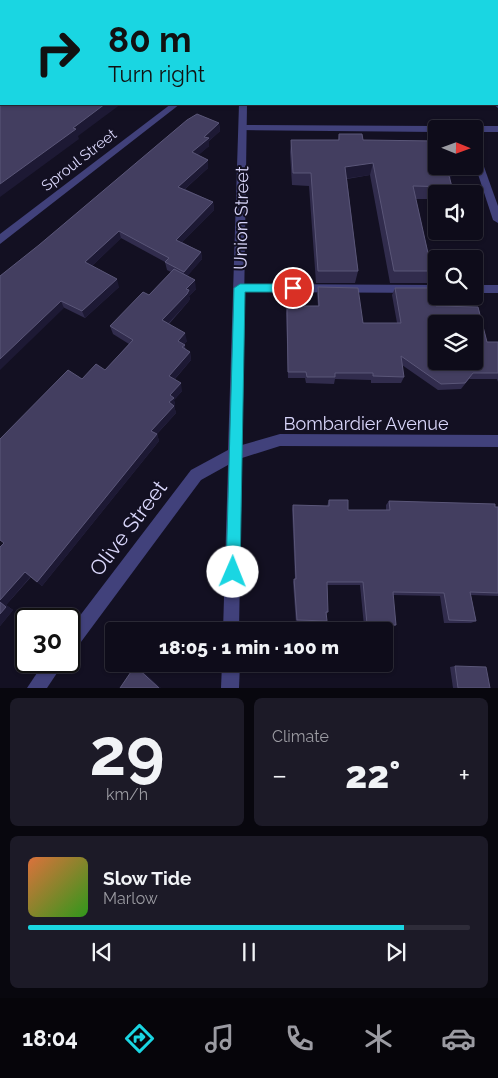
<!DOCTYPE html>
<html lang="en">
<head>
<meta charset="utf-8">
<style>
  :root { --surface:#0e0c1a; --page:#1c1a27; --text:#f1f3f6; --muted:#9b9ba2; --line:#2e2c39; --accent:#1ad6e2 }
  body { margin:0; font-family:Raleway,sans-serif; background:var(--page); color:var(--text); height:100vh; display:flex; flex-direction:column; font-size:19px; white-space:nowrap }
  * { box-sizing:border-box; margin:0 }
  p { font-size:16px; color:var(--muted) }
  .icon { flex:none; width:28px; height:28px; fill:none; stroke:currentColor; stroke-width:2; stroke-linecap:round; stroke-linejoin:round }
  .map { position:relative; height:688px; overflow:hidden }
  .panel { display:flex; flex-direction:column; gap:10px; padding:10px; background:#08070e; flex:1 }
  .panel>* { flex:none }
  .guide { position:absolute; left:0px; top:0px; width:499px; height:105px; box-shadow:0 1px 4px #0004,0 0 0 1px var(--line); background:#1ad6e2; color:#111; overflow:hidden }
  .needle { width:32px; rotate:91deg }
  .controls { position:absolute; left:428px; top:120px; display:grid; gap:10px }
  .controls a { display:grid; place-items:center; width:55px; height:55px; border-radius:5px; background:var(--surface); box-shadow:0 1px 4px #0004,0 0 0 1px var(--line); font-size:25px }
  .speed { position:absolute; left:15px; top:608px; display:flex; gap:10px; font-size:25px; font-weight:700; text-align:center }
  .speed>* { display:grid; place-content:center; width:65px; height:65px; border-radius:50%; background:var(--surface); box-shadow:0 1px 4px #0004,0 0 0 1px var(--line); line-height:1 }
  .speed .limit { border:2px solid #111; border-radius:8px; background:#fff; color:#111 }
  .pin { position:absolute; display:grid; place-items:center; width:42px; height:42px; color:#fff; margin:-21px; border:2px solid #fff; border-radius:50%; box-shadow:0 1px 5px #0007 }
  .me { position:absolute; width:55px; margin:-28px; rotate:1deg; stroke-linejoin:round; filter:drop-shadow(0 0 4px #0008) }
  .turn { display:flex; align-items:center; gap:18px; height:105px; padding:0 25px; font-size:22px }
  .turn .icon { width:65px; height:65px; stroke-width:2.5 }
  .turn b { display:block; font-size:35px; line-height:42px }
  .big { font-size:38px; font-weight:800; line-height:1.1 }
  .panel .tile { flex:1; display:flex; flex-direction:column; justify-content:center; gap:8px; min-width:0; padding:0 18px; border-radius:8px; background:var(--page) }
  .panel .dial { align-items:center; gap:0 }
  .dial b { font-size:65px; line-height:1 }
  .song { display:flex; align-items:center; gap:15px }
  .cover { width:60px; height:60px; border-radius:8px; background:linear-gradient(135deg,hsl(20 70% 55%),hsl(110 70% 35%)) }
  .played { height:5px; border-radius:2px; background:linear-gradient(90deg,var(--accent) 85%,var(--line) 85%) }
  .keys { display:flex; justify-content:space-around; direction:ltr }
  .heat { display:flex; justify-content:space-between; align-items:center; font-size:28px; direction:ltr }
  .panel .tiles { flex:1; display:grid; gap:10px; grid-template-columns:1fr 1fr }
  .tile:last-child { grid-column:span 2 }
  .trip { position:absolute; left:105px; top:622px; width:288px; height:50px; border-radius:5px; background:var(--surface); box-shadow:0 1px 4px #0004,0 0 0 1px var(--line); font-weight:800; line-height:50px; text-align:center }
  .menu { display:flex; height:80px; justify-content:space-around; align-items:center; background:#06050a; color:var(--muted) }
  .menu .icon { width:35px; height:35px }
  .menu .current { color:var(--accent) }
  .menu b { font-size:22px; color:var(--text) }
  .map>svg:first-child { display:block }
</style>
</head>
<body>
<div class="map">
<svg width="498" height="688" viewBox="0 0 498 688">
  <rect width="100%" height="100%" fill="#131022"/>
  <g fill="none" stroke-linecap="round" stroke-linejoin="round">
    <g fill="#41417b" fill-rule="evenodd">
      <polygon points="116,0 126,0 126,1 117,1"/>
      <rect x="168" y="0" width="6" height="1"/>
      <polygon points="451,0 458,0 458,1 452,1"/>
      <polygon points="498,102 498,108 493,104 498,104"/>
      <polygon points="243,125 436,126 440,129 436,129 436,132 240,130 239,128"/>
      <polygon points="498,126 498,132 474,132 474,129 470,129 474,126"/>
      <polygon points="474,147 478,150 498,206 498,223 493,220 474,162"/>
      <polygon points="240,284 436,285 436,293 240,292 235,288"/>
      <rect x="474" y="285" width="24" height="8"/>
    </g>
    <g fill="#41417b" fill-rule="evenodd">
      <polygon points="171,104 180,104 0,244 0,234"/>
      <polygon points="239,104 247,104 242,445 280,434 498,435 498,447 280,446 242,458 239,631 223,631 228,465 201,480 75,650 69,653 69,630 191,470 228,450"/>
      <polygon points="45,661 65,661 47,688 27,688"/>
      <polygon points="222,664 240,664 239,688 221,688"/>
    </g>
    <polygon fill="#41417b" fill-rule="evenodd" points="243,0 251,0 251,1 244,1"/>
    <g stroke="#b76aed" stroke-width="12">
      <polyline points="5,1 7,0"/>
      <polyline points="37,1 39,0"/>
      <polyline points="0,21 1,20"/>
    </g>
  </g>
  <g fill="#312c4d">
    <polygon points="219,123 220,131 209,141 209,146 198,155 208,160 208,168 185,189 213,202 214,210 182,242 201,252 202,259 187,276 196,289 189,296 190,299 188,302 169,324 187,341 184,344 186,350 190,352 191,360 175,379 182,391 174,400 175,405 174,406 176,413 157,434 159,441 42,586 31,577 6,605 13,610 0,626 4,543 82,379 105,370 129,344 113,334 110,326 149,295 171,272 167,270 165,262 121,238 92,266 119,287 85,318 0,276"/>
    <polygon points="339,134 363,140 450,180 452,187 449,194 436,194 436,199 416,199 432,271 427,283 390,283 370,175 347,179 358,271 355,283 316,283 309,186 292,185 290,152 291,140 338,140"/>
    <polygon points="318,287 363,323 397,323 392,295 395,288 436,306 487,342 498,342 498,382 497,379 469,379 461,389 438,390 402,365 404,377 401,383 371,383 371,380 335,379 334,384 306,383 305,378 288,378 286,313 287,306 318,306 317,294"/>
    <polygon points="329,500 348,510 386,510 386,505 389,501 498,507 498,596 471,595 476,621 471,623 444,623 440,596 393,595 396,625 393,627 364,626 360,585 327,585 328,612 326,614 327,621 325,623 296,623 293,582 294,579 295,579 292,509 293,505 327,506"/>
    <polygon points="455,666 490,688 453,688 450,667"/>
  </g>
  <g fill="#1d1934">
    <polygon points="105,104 121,104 78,136 79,139 0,197 0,184"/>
    <polygon points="219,123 220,131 209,141 209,146 193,160 192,152 204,137"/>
    <polygon points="208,160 208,168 179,194 178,187"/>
    <polygon points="373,163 370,175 343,179 345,167"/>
    <polygon points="454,170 449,183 448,172"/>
    <polygon points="213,202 214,210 177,247 176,240"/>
    <polygon points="119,231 121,238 88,270 85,262"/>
    <polygon points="201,252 202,259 185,279 184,272"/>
    <polygon points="117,279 119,287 85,318 82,311"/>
    <polygon points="195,280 196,289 189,296 190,299 188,302 164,328 162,320 186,289"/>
    <polygon points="61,301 64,308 0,370 0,359"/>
    <polygon points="185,333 187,341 180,349 178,341"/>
    <polygon points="190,352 191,360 171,383 169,376"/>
    <polygon points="181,383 182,391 174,400 175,405 174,406 176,413 153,438 151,431 169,402 170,395"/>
    <polygon points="157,434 159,441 42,586 37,582"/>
    <polygon points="25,572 31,576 6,605 13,610 0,626 0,600"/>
    <polygon points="135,666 138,667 161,688 159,688"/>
  </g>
  <g fill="#433e60" stroke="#5a5678" fill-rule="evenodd">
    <polygon points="42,0 112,0 116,1 40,1"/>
    <rect x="187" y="0" width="39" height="1"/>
    <rect x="282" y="0" width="146" height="1"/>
    <polygon points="1,21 1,104 105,104 73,128 76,129 0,184 0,22"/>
    <polygon points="197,114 219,123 204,137 209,138 192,152 208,160 178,187 213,202 176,240 201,252 184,272 165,262 169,258 119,231 85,262 117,279 82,311 61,301 0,359 0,276 39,245 187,120"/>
    <polygon points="339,134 362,134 363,140 436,141 436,166 453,166 454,170 448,172 452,187 413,186 432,271 394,271 373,163 345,167 358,271 318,271 311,173 293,173 291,140 339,140"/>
    <polygon points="174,269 195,280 186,289 189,290 187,294 162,320 185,333 178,341 185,345 182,347 190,352 169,376 181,383 170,395 174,398 169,402 174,406 151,431 157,434 37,582 25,572 0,600 0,547 4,543 0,540 0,439 68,370 82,379 96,364 105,370 133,340 110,326 143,292 149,295"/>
    <path d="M318,287l40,1 5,35h38l-6,-35h37l4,18 42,1 9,35h11v31h-25l-8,10 -24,1 -40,-28 3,21 -31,-1v-3h-38v4h-28l-1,-5h-18l-1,-66h32zM436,324h38v37h-38z"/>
    <polygon points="329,500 348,500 348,510 390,510 389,501 495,504 495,507 498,507 498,593 470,592 476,621 449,620 444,593 393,592 396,625 367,624 363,582 327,582 328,612 326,612 327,621 297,620 294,579 296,579 293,505 329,506"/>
    <polygon points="0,602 6,607 0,614"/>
    <polygon points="135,666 159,688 120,688"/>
    <polygon points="455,666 486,667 490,688 458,688"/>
  </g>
  <polygon fill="#1ad6e2" stroke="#118b93" points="240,284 293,284 298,288 293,292 245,292 240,572 238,577 233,579 228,577 226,572 234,288"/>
  <g text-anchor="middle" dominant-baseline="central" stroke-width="4" stroke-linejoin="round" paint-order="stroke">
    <g font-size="15" fill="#d9d6fa" stroke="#131022">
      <text transform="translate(79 160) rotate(-38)">Sproul Street</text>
    </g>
    <g font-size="18" fill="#d9d6fa" stroke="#131022">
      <text transform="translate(241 218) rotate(-89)">Union Street</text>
      <text x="366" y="423">Bombardier Avenue</text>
    </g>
    <g font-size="21" fill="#d9d6fa" stroke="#131022">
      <text transform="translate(128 528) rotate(-53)">Olive Street</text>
    </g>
  </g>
</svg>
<div class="controls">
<a><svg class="needle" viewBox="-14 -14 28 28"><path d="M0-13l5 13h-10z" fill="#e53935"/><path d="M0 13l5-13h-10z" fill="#9b9ba2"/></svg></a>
<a><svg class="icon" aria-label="sound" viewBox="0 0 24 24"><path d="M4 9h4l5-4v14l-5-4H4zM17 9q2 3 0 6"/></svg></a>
<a><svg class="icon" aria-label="search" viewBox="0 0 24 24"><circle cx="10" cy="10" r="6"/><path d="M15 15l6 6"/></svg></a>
<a><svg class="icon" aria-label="layers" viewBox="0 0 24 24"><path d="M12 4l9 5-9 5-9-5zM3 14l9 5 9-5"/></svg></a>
</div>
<div class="speed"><div class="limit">30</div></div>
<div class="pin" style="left:293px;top:288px;background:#d93025"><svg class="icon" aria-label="arrive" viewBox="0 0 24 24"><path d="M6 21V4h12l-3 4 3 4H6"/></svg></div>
<svg class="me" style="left:233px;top:572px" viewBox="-20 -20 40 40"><circle r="19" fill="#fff"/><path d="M0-13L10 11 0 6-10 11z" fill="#1ad6e2"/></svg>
<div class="trip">18:05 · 1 min · 100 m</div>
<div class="guide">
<div class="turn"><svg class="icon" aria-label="right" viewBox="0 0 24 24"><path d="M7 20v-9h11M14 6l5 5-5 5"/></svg><div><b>80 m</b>Turn right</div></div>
</div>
</div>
<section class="panel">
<div class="tiles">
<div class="tile dial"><b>29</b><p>km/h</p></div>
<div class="tile"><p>Climate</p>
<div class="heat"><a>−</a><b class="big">22°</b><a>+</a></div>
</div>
<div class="tile">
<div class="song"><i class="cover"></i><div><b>Slow Tide</b><p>Marlow</p></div></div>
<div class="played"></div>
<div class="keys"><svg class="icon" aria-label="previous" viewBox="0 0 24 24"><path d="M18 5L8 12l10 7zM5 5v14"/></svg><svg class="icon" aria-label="pause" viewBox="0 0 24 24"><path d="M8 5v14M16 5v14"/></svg><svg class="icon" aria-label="next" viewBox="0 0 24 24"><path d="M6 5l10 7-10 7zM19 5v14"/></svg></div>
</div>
</div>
</section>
<nav class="menu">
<b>18:04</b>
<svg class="icon current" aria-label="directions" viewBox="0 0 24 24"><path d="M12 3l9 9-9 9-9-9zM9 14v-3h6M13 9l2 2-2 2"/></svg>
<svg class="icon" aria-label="music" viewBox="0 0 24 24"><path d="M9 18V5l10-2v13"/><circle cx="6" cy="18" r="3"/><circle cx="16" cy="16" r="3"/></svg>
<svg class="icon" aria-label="phone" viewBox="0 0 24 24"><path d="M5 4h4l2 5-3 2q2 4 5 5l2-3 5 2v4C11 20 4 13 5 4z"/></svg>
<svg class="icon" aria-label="climate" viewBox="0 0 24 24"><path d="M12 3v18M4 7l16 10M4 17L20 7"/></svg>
<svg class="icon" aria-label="car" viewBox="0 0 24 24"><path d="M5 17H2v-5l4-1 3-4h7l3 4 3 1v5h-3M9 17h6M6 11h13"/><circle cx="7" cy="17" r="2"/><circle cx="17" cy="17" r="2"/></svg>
</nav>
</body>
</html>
